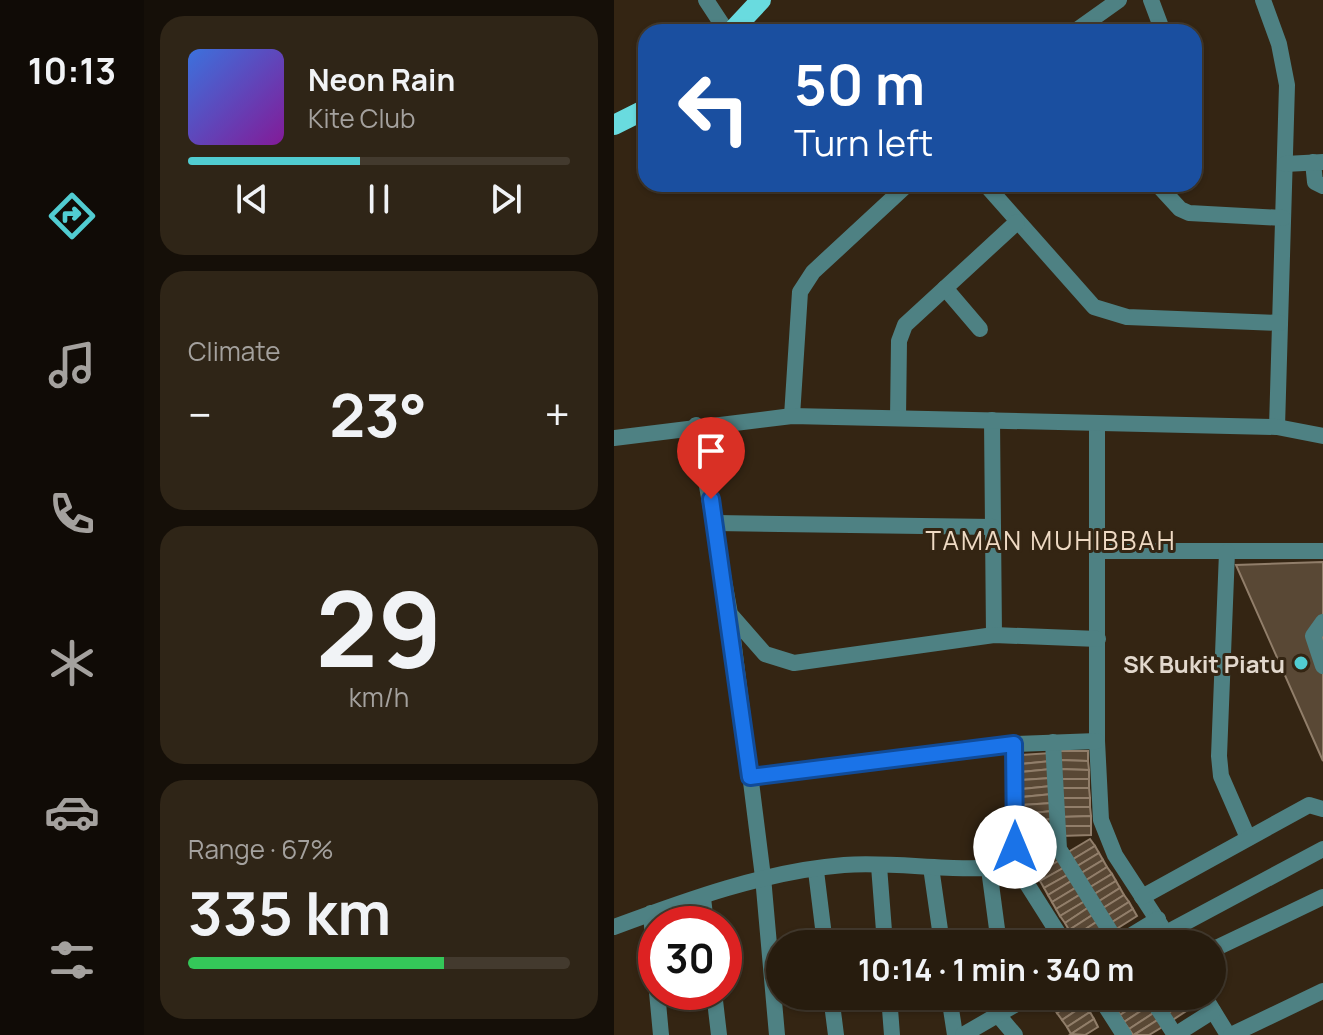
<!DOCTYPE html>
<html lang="en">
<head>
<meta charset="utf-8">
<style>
  :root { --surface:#271c0e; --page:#2f2517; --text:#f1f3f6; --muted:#a4a19e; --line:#433a2e; --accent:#51ccd1 }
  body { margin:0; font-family:Manrope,sans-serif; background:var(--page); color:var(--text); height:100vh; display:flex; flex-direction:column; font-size:30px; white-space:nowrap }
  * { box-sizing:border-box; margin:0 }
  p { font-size:26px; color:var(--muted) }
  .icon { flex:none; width:44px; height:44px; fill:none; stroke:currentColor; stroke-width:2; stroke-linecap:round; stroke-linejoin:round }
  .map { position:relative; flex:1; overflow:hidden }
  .side { display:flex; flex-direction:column; gap:16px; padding:16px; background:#150f08; width:470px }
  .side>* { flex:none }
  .banner { position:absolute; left:24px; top:24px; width:564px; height:168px; border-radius:24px; box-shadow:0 2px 6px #0004,0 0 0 2px var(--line); background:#1a4fa0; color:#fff; overflow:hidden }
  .speed { position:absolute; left:24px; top:906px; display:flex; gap:16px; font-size:40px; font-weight:700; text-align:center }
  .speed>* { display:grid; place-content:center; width:104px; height:104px; border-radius:50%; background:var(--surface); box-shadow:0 2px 6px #0004,0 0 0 2px var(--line); line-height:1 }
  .speed .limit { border:12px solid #d22; background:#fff; color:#111 }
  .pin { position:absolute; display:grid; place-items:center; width:68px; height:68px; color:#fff; margin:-82px -34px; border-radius:50% 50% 50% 0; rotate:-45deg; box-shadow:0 0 8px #0007 }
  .pin .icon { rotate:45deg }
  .me { position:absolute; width:88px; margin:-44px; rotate:0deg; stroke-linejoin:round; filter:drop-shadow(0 0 6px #0008) }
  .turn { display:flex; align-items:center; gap:28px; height:168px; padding:0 24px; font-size:36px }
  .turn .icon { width:104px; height:104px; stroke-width:2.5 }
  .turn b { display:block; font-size:56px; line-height:68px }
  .big { font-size:60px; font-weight:700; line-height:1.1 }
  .side .tile { flex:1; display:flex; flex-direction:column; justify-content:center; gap:12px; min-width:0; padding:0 28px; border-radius:24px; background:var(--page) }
  .side .dial { align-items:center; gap:0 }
  .dial b { font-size:104px; line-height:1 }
  .song { display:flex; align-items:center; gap:24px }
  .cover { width:96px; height:96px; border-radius:12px; background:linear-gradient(135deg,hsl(220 70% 55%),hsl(290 70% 35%)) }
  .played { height:8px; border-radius:4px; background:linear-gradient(90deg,var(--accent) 45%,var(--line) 45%) }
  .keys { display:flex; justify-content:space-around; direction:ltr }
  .heat { display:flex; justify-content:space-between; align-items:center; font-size:44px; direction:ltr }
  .charge { height:12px; border-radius:6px; background:linear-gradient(90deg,#34c759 67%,var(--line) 0) }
  .trip { position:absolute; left:152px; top:930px; width:460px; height:80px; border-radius:40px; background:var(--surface); box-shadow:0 2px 6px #0004,0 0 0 2px var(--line); font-weight:700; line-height:80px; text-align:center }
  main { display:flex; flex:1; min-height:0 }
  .tab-bar { display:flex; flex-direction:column; width:144px; justify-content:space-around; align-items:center; background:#100b06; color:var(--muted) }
  .tab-bar .icon { width:56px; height:56px }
  .tab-bar .selected { color:var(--accent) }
  .tab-bar b { font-size:36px; color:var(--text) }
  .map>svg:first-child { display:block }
</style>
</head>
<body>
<main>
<nav class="tab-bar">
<b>10:13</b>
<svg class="icon selected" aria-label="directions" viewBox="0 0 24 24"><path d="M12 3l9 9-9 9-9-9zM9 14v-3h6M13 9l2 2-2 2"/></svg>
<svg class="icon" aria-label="music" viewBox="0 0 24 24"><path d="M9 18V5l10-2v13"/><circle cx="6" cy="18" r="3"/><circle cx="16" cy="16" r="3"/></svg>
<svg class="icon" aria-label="phone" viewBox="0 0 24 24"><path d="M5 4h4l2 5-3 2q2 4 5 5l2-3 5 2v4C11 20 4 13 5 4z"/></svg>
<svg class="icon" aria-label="climate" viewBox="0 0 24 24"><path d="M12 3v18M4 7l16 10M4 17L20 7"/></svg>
<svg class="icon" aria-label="car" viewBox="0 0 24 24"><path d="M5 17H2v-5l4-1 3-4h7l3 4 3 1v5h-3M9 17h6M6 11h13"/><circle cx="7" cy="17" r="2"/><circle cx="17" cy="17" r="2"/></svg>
<svg class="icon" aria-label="filters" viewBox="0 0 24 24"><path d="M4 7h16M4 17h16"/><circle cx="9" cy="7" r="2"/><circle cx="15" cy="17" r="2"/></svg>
</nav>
<section class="side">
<div class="tile">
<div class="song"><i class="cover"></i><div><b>Neon Rain</b><p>Kite Club</p></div></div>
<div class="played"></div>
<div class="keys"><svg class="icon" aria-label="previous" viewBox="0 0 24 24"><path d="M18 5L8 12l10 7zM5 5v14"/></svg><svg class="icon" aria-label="pause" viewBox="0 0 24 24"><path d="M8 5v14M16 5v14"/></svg><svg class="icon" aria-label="next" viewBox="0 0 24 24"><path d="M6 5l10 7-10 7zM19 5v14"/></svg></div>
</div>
<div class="tile"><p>Climate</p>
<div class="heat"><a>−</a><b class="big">23°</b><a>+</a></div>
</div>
<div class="tile dial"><b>29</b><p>km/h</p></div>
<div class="tile"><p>Range · 67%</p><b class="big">335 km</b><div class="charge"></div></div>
</section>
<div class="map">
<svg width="709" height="1035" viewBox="0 0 709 1035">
  <rect width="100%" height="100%" fill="#342513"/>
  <g fill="#594835" stroke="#917e6a" stroke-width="2">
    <polygon points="709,562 709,761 622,565"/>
    <polygon points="445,751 474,751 474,761 445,760"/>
    <polygon points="437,753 437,761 407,764 407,755"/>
    <polygon points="445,760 474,761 475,770 445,769"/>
    <polygon points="437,761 437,769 407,772 407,764"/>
    <polygon points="437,769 437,778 407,780 407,772"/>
    <polygon points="445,769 475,770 475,779 445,779"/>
    <polygon points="437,778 437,786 408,789 407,780"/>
    <polygon points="445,779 475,779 475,788 446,788"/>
    <polygon points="437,786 438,794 408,797 408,789"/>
    <polygon points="446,788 475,788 476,798 446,798"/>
    <polygon points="438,794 438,803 408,805 408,797"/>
    <rect x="446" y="798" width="30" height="9"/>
    <polygon points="438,803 438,811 409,814 408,805"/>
    <polygon points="446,807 476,807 477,816 446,817"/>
    <polygon points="438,811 438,819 409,822 409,814"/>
    <polygon points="477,816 477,826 447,826 446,817"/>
    <polygon points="438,819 438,828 409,830 409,822"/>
    <polygon points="447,826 477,826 477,835 447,836"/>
    <polygon points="438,828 439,836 409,839 409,830"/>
    <polygon points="476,839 481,846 456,861 451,854"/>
    <polygon points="481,846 485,853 460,868 456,861"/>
    <polygon points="438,847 442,853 417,867 413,861"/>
    <polygon points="442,853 446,860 422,874 417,867"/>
    <polygon points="485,853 489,860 464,875 460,868"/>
    <polygon points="446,860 451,867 426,881 422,874"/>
    <polygon points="489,860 493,867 469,882 464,875"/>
    <polygon points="451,867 455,874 430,888 426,881"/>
    <polygon points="493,867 498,874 473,889 469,882"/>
    <polygon points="455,874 459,880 434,895 430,888"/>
    <polygon points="498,874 502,881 477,896 473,889"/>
    <polygon points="459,880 463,887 438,902 434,895"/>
    <polygon points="502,881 506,888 482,903 477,896"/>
    <polygon points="463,887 467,894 442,909 438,902"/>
    <polygon points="506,888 510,895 486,910 482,903"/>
    <polygon points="467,894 471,901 446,916 442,909"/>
    <polygon points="510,895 515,902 491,917 486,910"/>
    <polygon points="471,901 475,907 451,923 446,916"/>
    <polygon points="515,902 519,909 495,924 491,917"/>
    <polygon points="475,907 480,914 455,930 451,923"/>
    <polygon points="519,909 523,916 499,931 495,924"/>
    <polygon points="480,914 484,921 459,937 455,930"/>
    <polygon points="484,921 488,928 463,944 459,937"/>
    <polygon points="488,928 492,934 477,944 463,944"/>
    <polygon points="453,996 467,997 443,1013 439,1006"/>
    <polygon points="520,996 532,998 506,1015 502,1008"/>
    <polygon points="566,996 573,1001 553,1014 548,1007"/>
    <polygon points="467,997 472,1004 448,1020 443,1013"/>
    <polygon points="532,998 536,1005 510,1022 506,1015"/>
    <polygon points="573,1001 577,1008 557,1021 553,1014"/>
    <polygon points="472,1004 476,1012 453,1027 448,1020"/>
    <polygon points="536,1005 541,1012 515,1029 510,1022"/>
    <polygon points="476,1012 480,1019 457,1034 453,1027"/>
    <polygon points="541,1012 545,1019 519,1035 515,1029"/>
    <polygon points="480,1019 484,1027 471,1035 457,1034"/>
    <polygon points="545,1019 550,1026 535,1035 520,1035"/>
  </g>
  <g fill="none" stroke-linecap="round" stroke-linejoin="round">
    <g stroke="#4e8183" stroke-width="16">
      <polyline points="92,0 113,32"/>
      <polyline points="537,0 549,32"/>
      <polyline points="649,0 665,44 673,85 663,427"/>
      <polyline points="460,32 505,0"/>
      <polyline points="699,162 701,182 709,186"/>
      <polyline points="671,164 709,162"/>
      <polyline points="371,184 480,307 513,317 666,323"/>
      <polyline points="543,184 566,209 575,213 669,218"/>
      <polyline points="331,288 366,329"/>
      <polyline points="178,416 186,292 199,272 294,184"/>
      <polyline points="284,418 285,341 291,325 403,222"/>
      <polyline points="378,420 380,635"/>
      <polyline points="483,424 483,741 487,820 501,855 559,944"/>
      <polyline points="82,425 116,614 151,654 180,663 380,635 484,639"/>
      <polyline points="0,438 178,416 663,427 709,436"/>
      <polyline points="102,523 379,527"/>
      <polyline points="483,551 709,551"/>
      <polyline points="613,552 605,756 607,776 634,838"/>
      <polyline points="116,615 149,877 163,1035"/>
      <polyline points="709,622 699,636 709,666"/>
      <polyline points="439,742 445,849 504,944"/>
      <polyline points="400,744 401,865 451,944"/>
      <polyline points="136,777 400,744 483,741"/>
      <polyline points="401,847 443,840"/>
      <polyline points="265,866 271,944"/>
      <polyline points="317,867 328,944"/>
      <polyline points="375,869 385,944"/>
      <polyline points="202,871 211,944"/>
      <polyline points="528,897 695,805 709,809"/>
      <polyline points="89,898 92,924"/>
      <polyline points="37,913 42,976"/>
      <path d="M0,927c73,-27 152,-56 230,-62 57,-4 115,9 171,0"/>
      <polyline points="552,933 709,849"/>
      <polyline points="503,944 544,919"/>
      <polyline points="598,950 709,897"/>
      <polyline points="43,992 47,1035"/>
      <polyline points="100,992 105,1035"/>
      <polyline points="217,996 222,1035"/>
      <polyline points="275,996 278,1035"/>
      <polyline points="335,996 341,1035"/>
      <polyline points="485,996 510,1035"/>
      <polyline points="536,996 561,1035"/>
      <polyline points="590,996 614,1035"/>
      <polyline points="384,1015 401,1035"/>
      <polyline points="349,1035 416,996"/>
      <polyline points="561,1035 599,1011"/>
      <polyline points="617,1035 709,991"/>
    </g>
    <g stroke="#69dbdf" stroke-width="20">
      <polyline points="117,32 147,0"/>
      <polyline points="0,125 32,109"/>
    </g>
  </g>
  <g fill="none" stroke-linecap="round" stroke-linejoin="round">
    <g stroke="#114b97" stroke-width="20">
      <polyline id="route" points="97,499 136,777 400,744 401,847"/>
    </g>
    <use href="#route" stroke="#1a73e8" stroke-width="14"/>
  </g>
  <circle fill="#51ccd1" stroke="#342513" stroke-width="3" cx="687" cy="663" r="8"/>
  <g text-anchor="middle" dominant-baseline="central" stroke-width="6" stroke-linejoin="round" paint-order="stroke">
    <g font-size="24" font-weight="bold" fill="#e2d8cd" stroke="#342513" text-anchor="end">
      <text x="671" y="663">SK Bukit Piatu</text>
    </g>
    <g font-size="26" letter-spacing="2" fill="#efdac4" stroke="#342513">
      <text x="437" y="540">TAMAN MUHIBBAH</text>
    </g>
  </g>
</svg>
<div class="speed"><div class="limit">30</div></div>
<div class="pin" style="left:97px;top:499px;background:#d93025"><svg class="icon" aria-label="arrive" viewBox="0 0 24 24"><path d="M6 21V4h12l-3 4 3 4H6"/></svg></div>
<svg class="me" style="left:401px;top:847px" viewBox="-20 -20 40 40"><circle r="19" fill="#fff"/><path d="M0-13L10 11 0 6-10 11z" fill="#1a73e8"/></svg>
<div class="trip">10:14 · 1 min · 340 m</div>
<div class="banner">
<div class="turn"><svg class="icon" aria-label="left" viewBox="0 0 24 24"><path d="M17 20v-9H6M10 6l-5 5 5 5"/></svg><div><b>50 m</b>Turn left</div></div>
</div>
</div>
</main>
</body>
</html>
